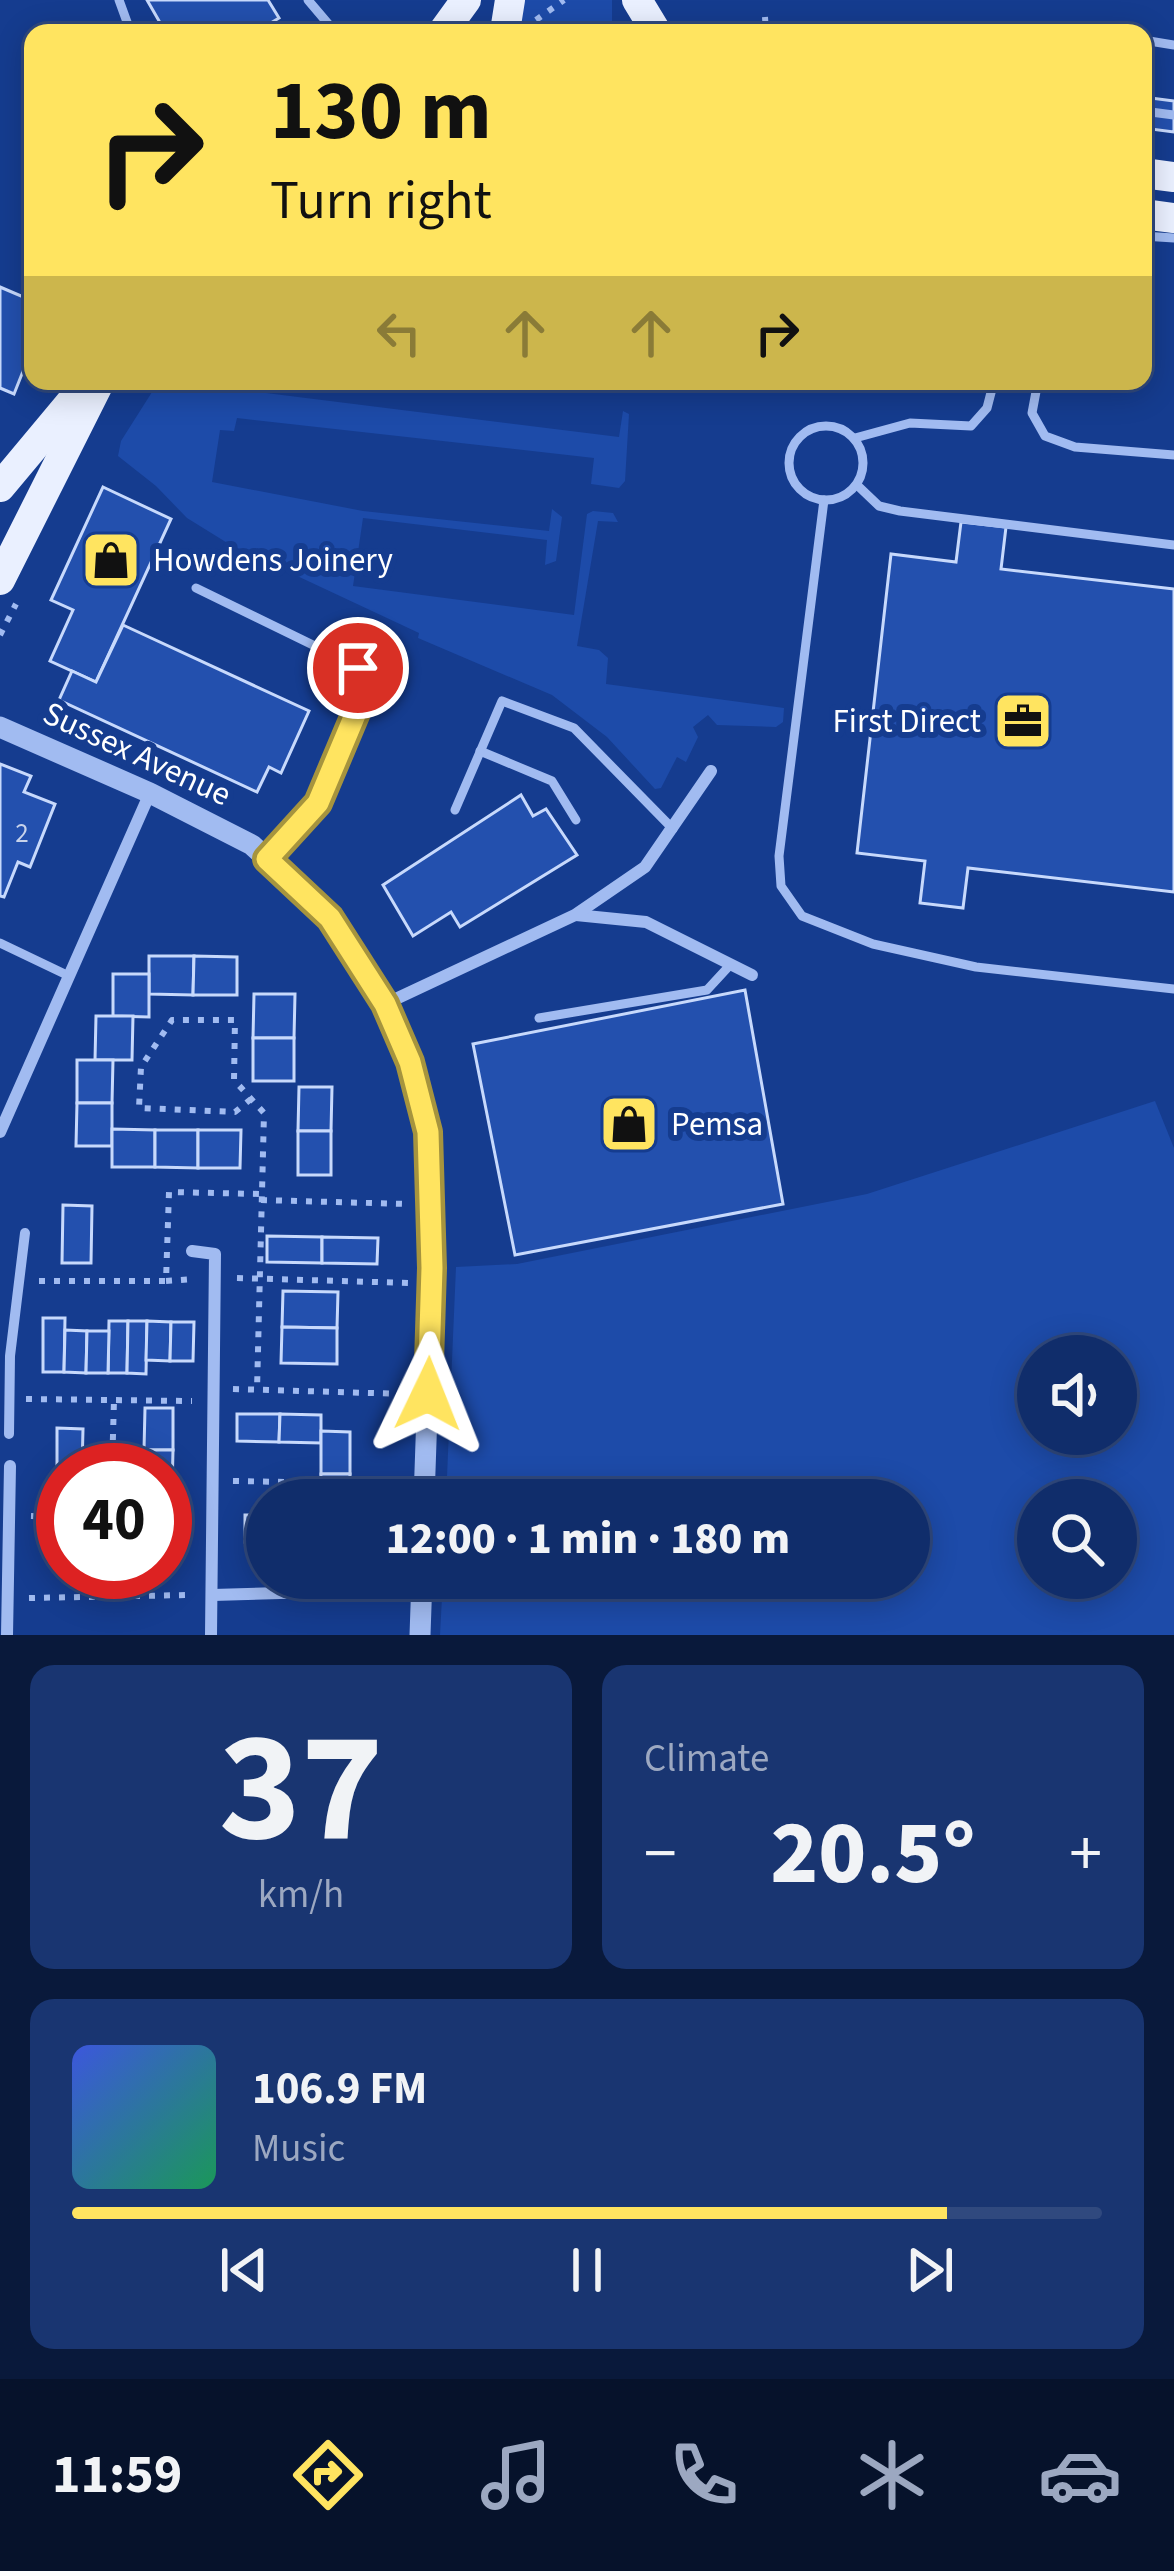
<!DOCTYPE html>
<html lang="en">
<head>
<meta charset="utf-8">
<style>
  :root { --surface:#102d6b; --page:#193571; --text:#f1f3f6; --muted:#9ca8c1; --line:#30497e; --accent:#ffe460 }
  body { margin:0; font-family:"Source Sans 3",sans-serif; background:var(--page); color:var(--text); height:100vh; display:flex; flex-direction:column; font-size:45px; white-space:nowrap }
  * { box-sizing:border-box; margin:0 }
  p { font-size:39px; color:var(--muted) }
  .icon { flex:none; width:66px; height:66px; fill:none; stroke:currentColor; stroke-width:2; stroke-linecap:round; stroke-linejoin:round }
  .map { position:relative; height:1635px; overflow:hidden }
  .drawer { display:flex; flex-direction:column; gap:30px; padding:30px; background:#09193b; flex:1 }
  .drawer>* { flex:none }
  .hud { position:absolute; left:24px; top:24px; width:1128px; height:366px; border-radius:24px; box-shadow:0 6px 30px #0003,0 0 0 3px var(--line); background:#ffe460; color:#111; overflow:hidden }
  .buttons { position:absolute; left:1017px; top:1335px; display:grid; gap:24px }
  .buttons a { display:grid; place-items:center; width:120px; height:120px; border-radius:50%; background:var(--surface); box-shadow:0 6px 30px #0003,0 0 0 3px var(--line); font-size:60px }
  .speed { position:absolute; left:36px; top:1443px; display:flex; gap:24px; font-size:60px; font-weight:700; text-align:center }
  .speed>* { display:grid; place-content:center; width:156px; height:156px; border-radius:50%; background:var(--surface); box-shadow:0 6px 30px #0003,0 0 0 3px var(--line); line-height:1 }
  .speed .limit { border:18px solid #d22; background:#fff; color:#111 }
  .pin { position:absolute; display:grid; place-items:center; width:102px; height:102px; color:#fff; margin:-51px; border:6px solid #fff; border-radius:50%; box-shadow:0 3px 12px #0007 }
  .me { position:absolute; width:132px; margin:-66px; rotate:2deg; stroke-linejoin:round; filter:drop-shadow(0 0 9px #0008) }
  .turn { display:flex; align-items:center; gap:42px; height:252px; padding:0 48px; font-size:54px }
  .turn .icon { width:156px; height:156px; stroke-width:2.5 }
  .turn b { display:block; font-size:84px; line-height:102px }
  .lanes { display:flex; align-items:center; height:114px; padding:0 48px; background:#0003; justify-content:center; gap:60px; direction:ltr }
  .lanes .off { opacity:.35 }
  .big { font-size:90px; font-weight:800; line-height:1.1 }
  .drawer .widget { flex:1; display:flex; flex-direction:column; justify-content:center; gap:18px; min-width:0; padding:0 42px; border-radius:24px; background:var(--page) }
  .drawer .dial { align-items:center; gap:0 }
  .dial b { font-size:156px; line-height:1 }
  .song { display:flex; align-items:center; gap:36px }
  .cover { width:144px; height:144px; border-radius:18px; background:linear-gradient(135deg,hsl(230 70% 55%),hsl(150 70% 35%)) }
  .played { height:12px; border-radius:6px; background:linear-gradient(90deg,var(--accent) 85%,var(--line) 85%) }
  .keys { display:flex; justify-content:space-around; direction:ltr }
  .heat { display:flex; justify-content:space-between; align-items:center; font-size:66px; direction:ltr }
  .drawer .tiles { flex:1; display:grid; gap:30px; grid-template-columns:1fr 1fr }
  .widget:last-child { grid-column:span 2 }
  .trip { position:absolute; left:246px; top:1479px; width:684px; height:120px; border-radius:60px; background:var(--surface); box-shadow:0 6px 30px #0003,0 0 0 3px var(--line); font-weight:800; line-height:120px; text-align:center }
  .tab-bar { display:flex; height:192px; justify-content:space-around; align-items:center; background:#06122b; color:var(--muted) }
  .tab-bar .icon { width:84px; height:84px }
  .tab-bar .selected { color:var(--accent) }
  .tab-bar b { font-size:54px; color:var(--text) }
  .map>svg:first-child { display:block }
</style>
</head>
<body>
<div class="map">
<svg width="1174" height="1635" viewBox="0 0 1174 1635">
  <rect width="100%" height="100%" fill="#153c8f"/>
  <g fill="#1d4ba9" fill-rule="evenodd">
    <rect x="520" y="0" width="92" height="33"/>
    <polygon points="159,381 243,381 242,390 619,437 623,411 629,414 625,481 619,488 591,484 594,458 237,418 234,431 220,430 212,482 363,511 549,531 552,509 562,517 556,561 545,565 547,540 363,518 353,586 574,615 587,514 593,511 613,513 618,522 598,521 577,646 599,650 608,658 606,684 784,708 783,722 776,727 717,725 708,715 693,727 698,737 686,762 677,757 661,788 655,789 607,737 552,695 418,638 419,633 229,544 187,518 156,486 118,456 121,441"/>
    <path d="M1155,1101l19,47v487h-734l3,-57h466v-78h-463l10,-233 61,-3 350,-70zM1116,1356v78h-78v-78zM1116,1500v78h-78v-78z"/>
  </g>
  <g fill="#2350ae" stroke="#c7d9fc" stroke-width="3">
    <polygon points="147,0 268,0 279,18 254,33 166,33"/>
    <polygon points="1143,97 1174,101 1174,132 1143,128"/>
    <polygon points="0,287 33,301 33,346 14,394 0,388"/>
    <polygon points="103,487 171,519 96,682 50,661 73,610 51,600"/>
    <polygon points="961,522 1006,527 1001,569 1174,589 1174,892 968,868 963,908 920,903 925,861 857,853 891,554 956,562"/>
    <polygon points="123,625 309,711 281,773 269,767 257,792 59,700 72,671 96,682"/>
    <polygon points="0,764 31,776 24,792 55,804 30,867 18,862 4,897 0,896"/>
    <polygon points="521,795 533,816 546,809 577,855 460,927 451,912 413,936 383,885"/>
    <polygon points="149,956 194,956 193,995 149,994"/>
    <polygon points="194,956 237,957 237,995 193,995"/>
    <polygon points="113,974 149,974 149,1017 113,1016"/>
    <polygon points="745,990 783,1204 515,1255 473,1044"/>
    <polygon points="254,994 295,994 294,1038 253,1038"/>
    <polygon points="96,1016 133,1016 132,1060 95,1060"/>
    <rect x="253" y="1038" width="41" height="43"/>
    <polygon points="77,1060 113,1060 112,1103 77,1103"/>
    <polygon points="299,1087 332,1087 331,1131 298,1131"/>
    <polygon points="77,1103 112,1103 112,1146 76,1146"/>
    <polygon points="112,1129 155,1130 155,1167 112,1167"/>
    <polygon points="155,1130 198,1130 198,1168 155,1167"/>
    <polygon points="198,1130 241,1130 240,1168 198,1168"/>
    <rect x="298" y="1131" width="33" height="44"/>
    <polygon points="63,1205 92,1206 91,1263 62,1263"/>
    <polygon points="267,1236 322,1237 322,1263 267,1262"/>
    <polygon points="322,1237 378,1238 377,1264 322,1263"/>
    <polygon points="283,1291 338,1292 337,1328 282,1327"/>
    <polygon points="43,1318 65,1318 64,1372 43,1372"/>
    <polygon points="109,1321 128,1321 127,1373 108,1373"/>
    <polygon points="128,1321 147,1321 146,1374 127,1373"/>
    <polygon points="147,1321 171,1322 170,1361 146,1360"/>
    <polygon points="171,1322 194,1322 193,1361 170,1361"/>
    <polygon points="282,1327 337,1328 337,1364 281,1363"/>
    <polygon points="65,1330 87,1331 86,1373 64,1372"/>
    <polygon points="87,1331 109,1331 108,1373 86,1373"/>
    <polygon points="145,1408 173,1408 173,1450 144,1450"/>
    <polygon points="237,1414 280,1414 279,1442 237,1441"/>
    <polygon points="280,1414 321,1415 321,1443 279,1442"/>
    <polygon points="57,1428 83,1429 82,1469 57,1469"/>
    <polygon points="321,1431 350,1432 350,1474 321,1474"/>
    <polygon points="144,1450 173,1450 172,1492 165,1492 165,1470 144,1470"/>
    <polygon points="321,1474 350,1474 349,1500 320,1500"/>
    <polygon points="245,1515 267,1515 267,1543 245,1542"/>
    <polygon points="47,1530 63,1530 63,1559 46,1559"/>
  </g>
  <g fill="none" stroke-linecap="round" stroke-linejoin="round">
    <g stroke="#a1bbf1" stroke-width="6" stroke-dasharray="6 9" stroke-linecap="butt">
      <polyline points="765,17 766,33"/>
      <polyline points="536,20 564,0"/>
      <polyline points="0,635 16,604"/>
      <polyline points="251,1099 235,1112 139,1108 141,1067 172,1020 235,1020 234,1080 264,1113 257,1390"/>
      <polyline points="261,1200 407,1204"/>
      <polyline points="237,1278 410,1283"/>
      <polyline points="39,1281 166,1281 169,1192 261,1194"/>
      <polyline points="166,1281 194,1279"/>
      <polyline points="233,1389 406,1394"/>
      <polyline points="26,1399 192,1401"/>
      <polyline points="112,1470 114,1400"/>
      <polyline points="233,1481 289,1482"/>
      <polyline points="165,1498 191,1499"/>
      <polyline points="31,1516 63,1517"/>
      <polyline points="29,1598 190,1595"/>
    </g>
    <g stroke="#a1bbf1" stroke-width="9">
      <polyline points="119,0 131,33"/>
      <polyline points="308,0 336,33"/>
      <polyline points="1143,40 1174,45"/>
      <polyline points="1143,111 1174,115"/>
      <polyline points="1143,236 1174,238"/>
      <polyline points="1038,381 1032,413 1045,436 1075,447 1174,455"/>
      <circle cx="826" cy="463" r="37"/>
      <polyline points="855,438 910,423 971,426 987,408 994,381"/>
      <polyline points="857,485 879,506 900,511 1174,545"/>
      <polyline points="824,500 779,856 781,886 802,916 873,944 976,967 1174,989"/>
      <polyline points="196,588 358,667 368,684 318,803 267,859"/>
      <polyline points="480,751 552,781 576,820"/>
      <polyline points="455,810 502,701 574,728 673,829"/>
      <polyline points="0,943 69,976"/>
      <polyline points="539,1018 707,990 731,964"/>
    </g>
    <polyline stroke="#a1bbf1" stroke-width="10" points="9,1434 10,1356 25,1233"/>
    <g stroke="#a1bbf1" stroke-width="12">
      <polyline points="576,915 646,922 752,975"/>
      <polyline points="385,1004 575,915 645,867 711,771"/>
      <polyline points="0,1132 150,793"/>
      <polyline points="192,1251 215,1254 211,1635"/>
      <polyline points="213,1595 421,1589"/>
      <polyline points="7,1635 10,1466"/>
    </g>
    <g stroke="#a1bbf1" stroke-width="21">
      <polyline points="0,727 150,793 252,845 330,918 385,1004 409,1062 428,1131 432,1268 424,1500"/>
      <polyline points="420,1635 422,1578"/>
    </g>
    <g stroke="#eaf0ff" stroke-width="30">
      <polyline points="637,0 657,33"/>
      <polyline points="442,33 466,0"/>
      <polyline points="509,33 506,25 510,0"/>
      <polyline points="1143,173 1174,177"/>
      <polyline points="1143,214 1174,218"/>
      <polyline points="0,487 77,395"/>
      <polyline points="0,580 100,381"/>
    </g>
  </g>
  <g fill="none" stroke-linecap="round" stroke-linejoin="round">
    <g stroke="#a6943e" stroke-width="30">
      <polyline id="route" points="358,668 368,684 318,803 267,859 330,918 385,1004 410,1062 428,1132 432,1268 428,1394"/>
    </g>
    <use href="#route" stroke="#ffe460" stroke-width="21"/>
  </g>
  <defs>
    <g id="shop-square" transform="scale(3)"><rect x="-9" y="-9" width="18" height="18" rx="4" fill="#ffe460" stroke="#153c8f"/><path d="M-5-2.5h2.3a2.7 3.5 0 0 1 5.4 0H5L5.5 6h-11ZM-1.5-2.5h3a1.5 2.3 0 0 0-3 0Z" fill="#111"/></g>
    <g id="office-square" transform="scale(3)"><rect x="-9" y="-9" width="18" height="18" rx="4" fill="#ffe460" stroke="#153c8f"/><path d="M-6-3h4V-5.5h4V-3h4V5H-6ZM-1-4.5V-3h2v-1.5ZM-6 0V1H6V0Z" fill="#111"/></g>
  </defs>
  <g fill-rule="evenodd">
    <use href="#shop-square" x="111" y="560"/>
    <use href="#office-square" x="1023" y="721"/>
    <use href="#shop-square" x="629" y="1124"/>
  </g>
  <g text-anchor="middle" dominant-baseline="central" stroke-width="12" stroke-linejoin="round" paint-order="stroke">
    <g font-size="27" fill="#c8d3eb">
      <text x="22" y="833">2</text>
    </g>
    <g font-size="33" fill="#fff" stroke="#153c8f" text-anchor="start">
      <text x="153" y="560">Howdens Joinery</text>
      <text x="981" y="721" text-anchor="end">First Direct</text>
      <text x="671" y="1124">Pemsa</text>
    </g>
    <g font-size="33" fill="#fff" stroke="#153c8f">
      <text transform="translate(137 754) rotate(25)">Sussex Avenue</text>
    </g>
  </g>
</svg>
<div class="buttons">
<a><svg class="icon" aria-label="sound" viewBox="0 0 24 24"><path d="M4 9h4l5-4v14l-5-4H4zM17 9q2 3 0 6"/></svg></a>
<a><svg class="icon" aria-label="search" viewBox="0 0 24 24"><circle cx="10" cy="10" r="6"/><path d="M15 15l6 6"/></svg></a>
</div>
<div class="speed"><div class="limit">40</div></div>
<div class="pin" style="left:358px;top:668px;background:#d93025"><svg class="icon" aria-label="arrive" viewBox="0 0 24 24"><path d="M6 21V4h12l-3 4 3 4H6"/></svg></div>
<svg class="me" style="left:428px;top:1394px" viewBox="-20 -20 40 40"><path d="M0-17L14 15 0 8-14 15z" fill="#ffe460" stroke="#fff" stroke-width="4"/></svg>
<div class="trip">12:00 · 1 min · 180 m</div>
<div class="hud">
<div class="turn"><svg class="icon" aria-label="right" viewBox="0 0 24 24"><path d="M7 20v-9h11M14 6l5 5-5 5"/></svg><div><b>130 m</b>Turn right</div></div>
<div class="lanes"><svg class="icon off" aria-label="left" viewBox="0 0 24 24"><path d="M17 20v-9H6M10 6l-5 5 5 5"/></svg><svg class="icon off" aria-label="ahead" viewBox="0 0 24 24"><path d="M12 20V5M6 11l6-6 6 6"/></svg><svg class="icon off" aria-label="ahead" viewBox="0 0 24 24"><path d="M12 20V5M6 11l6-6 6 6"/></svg><svg class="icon" aria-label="right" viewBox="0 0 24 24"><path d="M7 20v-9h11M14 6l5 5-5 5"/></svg></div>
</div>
</div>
<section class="drawer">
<div class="tiles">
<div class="widget dial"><b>37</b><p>km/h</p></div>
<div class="widget"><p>Climate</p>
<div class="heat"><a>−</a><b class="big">20.5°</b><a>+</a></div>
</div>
<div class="widget">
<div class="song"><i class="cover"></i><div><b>106.9 FM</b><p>Music</p></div></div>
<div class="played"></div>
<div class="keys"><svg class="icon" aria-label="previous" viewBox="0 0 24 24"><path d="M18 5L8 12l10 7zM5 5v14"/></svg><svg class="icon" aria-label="pause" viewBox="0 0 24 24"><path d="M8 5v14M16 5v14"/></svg><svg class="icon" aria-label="next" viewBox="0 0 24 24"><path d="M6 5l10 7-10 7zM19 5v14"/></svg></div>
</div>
</div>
</section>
<nav class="tab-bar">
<b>11:59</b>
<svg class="icon selected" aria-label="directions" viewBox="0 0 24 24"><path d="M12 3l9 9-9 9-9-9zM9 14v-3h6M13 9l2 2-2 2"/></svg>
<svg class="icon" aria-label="music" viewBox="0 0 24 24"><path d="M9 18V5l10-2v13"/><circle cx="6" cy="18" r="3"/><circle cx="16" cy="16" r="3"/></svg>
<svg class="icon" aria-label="phone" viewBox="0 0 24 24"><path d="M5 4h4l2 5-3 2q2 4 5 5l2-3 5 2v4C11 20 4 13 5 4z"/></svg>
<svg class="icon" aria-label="climate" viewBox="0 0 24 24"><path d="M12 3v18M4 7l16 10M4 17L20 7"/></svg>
<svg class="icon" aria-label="car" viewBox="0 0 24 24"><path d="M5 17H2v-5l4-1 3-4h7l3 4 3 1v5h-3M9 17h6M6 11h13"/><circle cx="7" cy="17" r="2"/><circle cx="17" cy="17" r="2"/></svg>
</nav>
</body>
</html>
